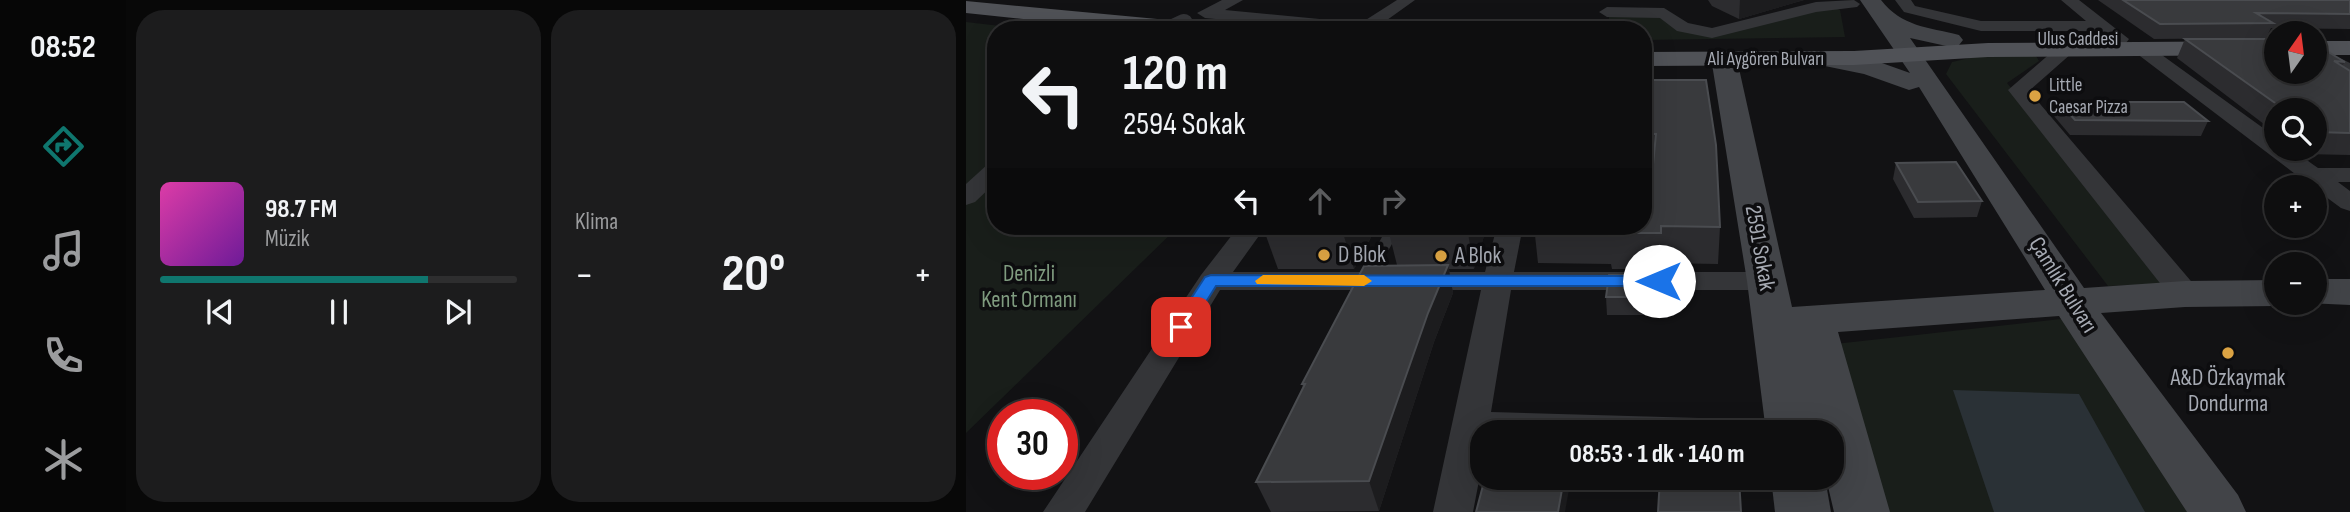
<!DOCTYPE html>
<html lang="tr">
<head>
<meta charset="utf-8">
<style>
  :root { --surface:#0e0e0f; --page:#1c1c1d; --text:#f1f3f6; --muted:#9b9c9e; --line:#2e2e2f; --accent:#0f766e }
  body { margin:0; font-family:"Sofia Sans Condensed",sans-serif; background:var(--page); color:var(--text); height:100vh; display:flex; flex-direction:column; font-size:26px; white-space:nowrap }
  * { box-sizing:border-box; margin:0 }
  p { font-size:23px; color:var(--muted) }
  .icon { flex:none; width:38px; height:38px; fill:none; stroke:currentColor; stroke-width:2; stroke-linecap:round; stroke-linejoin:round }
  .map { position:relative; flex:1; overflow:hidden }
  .sheet { display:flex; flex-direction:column; gap:10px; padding:10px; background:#080808; width:840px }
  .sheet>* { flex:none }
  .banner { position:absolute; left:21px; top:21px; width:665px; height:214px; border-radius:28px; box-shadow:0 7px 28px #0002,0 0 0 2px var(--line); background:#0e0e0f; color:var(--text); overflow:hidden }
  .needle { width:46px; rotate:14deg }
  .tools { position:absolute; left:1298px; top:21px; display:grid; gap:14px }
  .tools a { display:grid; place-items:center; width:63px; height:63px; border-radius:50%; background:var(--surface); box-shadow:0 7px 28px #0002,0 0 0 2px var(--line); font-size:35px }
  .speed { position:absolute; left:21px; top:399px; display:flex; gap:14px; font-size:35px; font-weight:700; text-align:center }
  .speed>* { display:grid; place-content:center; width:91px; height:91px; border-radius:50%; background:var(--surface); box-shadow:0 7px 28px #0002,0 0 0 2px var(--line); line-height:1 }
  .speed .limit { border:10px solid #d22; background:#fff; color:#111 }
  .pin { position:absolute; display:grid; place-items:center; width:60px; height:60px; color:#fff; margin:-30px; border-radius:14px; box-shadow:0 4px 10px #0006 }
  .me { position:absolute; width:77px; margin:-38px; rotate:270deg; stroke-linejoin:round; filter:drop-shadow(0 0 5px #0008) }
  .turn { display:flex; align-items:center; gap:24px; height:147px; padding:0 21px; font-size:32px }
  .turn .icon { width:91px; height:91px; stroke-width:2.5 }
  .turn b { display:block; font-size:49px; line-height:60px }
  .lanes { display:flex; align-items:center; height:66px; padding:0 21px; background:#0003; justify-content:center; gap:35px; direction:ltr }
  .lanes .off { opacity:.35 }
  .big { font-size:52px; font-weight:700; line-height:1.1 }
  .sheet .card { flex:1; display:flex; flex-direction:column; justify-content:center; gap:10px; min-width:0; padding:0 24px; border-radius:28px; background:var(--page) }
  .song { display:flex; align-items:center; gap:21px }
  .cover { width:84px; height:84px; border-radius:10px; background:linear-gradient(135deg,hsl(320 70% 55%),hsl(280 70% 35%)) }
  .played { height:7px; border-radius:4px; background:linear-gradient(90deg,var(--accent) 75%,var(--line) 75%) }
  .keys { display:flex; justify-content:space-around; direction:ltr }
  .heat { display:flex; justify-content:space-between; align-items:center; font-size:38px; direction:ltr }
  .sheet .tiles { flex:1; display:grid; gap:10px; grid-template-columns:repeat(2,1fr) }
  .trip { position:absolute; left:504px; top:420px; width:374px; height:70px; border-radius:28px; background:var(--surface); box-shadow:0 7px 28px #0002,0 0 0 2px var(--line); font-weight:700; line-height:70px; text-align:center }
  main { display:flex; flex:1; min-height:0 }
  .tab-bar { display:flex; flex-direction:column; width:126px; justify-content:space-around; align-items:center; background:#060606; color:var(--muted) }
  .tab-bar .icon { width:49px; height:49px }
  .tab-bar .selected { color:var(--accent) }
  .tab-bar b { font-size:32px; color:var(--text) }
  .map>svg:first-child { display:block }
</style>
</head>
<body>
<main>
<nav class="tab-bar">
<b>08:52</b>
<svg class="icon selected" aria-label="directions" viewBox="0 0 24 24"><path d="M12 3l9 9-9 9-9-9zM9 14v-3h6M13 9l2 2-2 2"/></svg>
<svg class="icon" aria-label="music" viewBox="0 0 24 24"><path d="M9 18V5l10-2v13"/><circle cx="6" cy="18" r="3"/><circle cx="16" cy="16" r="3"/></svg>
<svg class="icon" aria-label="phone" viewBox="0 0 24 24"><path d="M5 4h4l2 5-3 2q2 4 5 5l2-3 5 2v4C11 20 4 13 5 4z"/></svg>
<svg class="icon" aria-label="climate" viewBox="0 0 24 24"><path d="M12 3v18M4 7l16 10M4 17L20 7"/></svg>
</nav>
<section class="sheet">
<div class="tiles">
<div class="card">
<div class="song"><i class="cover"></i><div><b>98.7 FM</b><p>Müzik</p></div></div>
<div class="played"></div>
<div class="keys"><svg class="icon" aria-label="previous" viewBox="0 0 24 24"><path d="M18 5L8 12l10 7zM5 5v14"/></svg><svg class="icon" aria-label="pause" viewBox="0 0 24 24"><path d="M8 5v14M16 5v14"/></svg><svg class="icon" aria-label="next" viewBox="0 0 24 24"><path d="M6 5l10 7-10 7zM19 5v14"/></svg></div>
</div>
<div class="card"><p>Klima</p>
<div class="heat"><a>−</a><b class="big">20°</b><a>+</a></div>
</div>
</div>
</section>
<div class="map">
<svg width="1384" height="512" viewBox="0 0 1384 512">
  <rect width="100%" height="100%" fill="#121214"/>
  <g fill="#191e1a">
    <polygon points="867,7 874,10 879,37 677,40 677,30 642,30 643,17 691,16 734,35"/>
    <polygon points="0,22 70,30 30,30 30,226 213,226 0,433"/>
    <polygon points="1017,55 1070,56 1073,61 1041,83 1205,284 1142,286 980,74 986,62"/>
    <polygon points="1104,318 1222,512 894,512 860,345"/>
  </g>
  <polygon fill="#2a3136" points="987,390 1113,394 1179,512 1028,512"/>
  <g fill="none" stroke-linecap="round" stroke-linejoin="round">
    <polygon fill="#343538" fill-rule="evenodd" points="422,226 436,226 417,260 407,260 405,257"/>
    <g fill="#343538" fill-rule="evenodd">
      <polygon points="256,0 277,0 259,10 395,23 431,0 449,0 407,30 364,30 239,18 231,13"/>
      <polygon points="888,0 894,4 891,7 850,12 746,38 711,31 694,18 641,17 633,12 641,7 698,8 722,23 746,28 850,2"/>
      <polygon points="929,0 945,0 949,6 1015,21 1120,21 1095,0 1113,0 1163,39 1160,43 1148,43 1133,31 1015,31 938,12"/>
      <polygon points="1100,44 1109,49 1106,53 1063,91 1230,287 1234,294 1230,301 1219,303 1208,301 1042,90 1094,45"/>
      <polygon points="1176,44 1182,45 1311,138 1311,149 1325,149 1352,168 1384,168 1384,182 1372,182 1384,191 1384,211 1375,208 1337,180 1170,53 1167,49"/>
      <polygon points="1349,46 1384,63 1384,76 1349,58"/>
      <polygon points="30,162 30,182 9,202 0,205 0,184 22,164"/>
      <polygon points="273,226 300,226 267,272 519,272 531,226 557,226 548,272 801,272 811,275 816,281 811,287 801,290 545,290 525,412 733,418 746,422 751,432 516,432 516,465 507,512 467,512 515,290 254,290 119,512 77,512 235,275"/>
    </g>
    <g fill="#424448" fill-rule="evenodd">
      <path d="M894,0h21c21,27 47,27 78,35l4,5 -4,5 -8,2 -41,-9 174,250 101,-7 92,-1v23h12l-12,3 -92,1 -84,6 137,182 8,17h-59l-128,-196 -221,16 52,180h-56l-8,-34h6v-46h-66l-19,-151 -35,-217 4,-5 9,-3 9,3 4,5 54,243 253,-17 -126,-203 -10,3 -45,-16 -49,-10 -3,-5 3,-5 9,-2 55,10 31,11z"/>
      <polygon points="1349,279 1384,279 1384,305 1341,303 1349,303"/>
      <polygon points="805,478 859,478 865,512 809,512"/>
    </g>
    <g fill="#505257" fill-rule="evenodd">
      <polygon points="0,1 234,23 242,25 245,30 163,30 0,13"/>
      <polygon points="1311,41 1311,55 1022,57 888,65 677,66 677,52 888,51 1022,43"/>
      <rect x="1349" y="41" width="35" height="14"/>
    </g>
    <polyline stroke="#343538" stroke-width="18" points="203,30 218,23"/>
  </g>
  <g fill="#2c2c2f">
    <polygon points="742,0 838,0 773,19 746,6"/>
    <polygon points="1132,0 1384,0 1384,29 1305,28 1300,38 1188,39"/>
    <polygon points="1219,39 1349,44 1379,62 1376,66 1384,71 1384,155 1337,154 1330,149 1349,149 1349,110 1311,110 1311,134 1211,58"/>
    <polygon points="683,80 754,227 752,264 695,263 695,269 646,269 645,264 572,263 568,226 684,196 687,167 683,167"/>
    <polygon points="1093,102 1242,121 1235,136 1104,135 1088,116"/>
    <polygon points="930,163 1016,201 1011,217 948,218 927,179"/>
    <polygon points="411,226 388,269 312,269 299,233"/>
    <polygon points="426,226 521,226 508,269 483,269 487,293 468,342 413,511 305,512 290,482 337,388 336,384 431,265 423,233"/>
    <polygon points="695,275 695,315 641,315 640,297"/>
  </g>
  <g fill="#1c1c1e">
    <polygon points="774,0 838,0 773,19"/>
    <polygon points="381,226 411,226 388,269 377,233"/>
    <polygon points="504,226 521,226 508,269 502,233"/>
    <polygon points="482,265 487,293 468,342 413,511 403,481 462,313"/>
    <polygon points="598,478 605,478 599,512 592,512"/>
  </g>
  <g fill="#393a3d" stroke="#4a4c50" stroke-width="2">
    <polygon points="1157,0 1384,0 1384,14 1290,13 1307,23 1194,24"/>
    <polygon points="1323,28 1331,33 1322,33"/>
    <polygon points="1219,39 1311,39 1311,72 1349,72 1349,44 1379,62 1368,61 1384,71 1384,133 1350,132 1349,110 1319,110"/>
    <polygon points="683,80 740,80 750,145 754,227 695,226 695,233 644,233 645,227 567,226 677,226 677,196 684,196 690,134 682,134"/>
    <polygon points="1093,102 1218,102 1242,121 1109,120"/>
    <polygon points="990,162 1016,201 952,202 930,163"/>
    <polygon points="304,226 381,226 377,233 299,233"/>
    <polygon points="426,226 504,226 502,233 423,233"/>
    <polygon points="482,265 462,313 403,481 290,482 339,384 336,384 398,266"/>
    <polygon points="643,275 695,275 695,297 640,297"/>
    <polygon points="533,429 606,431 605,432 532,432"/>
    <polygon points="696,429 770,432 696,432"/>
    <polygon points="519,478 598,478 592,512 510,512"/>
    <polygon points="694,478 773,478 775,512 692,512"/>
  </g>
  <polygon fill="#1a73e8" stroke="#114b97" stroke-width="2" points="245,275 693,276 701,281 693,286 250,286 222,331 209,331 206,327 209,323 239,277"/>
  <polygon fill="#f59e0b" points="297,275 398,275 406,281 398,286 291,284 289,281"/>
  <g fill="#dba343" stroke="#0d0d0f" stroke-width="2.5">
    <circle cx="1069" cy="96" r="7"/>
    <circle cx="358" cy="255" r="7"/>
    <circle cx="475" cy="256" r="7"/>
    <circle cx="1262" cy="353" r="7"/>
  </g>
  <g text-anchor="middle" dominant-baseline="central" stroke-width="7" stroke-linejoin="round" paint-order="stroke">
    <g font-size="19" fill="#a6aab3" stroke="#0d0d0f">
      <text x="1112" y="39">Ulus Caddesi</text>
      <text x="800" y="59">Ali Aygören Bulvarı</text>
    </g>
    <g font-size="19" fill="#a6aab3" stroke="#0d0d0f" text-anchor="start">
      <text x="1083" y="85">Little<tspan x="1083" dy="22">Caesar Pizza</tspan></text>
    </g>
    <g font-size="23" fill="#a6aab3" stroke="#0d0d0f">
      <text transform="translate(794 248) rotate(80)">2591 Sokak</text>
      <text transform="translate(1097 285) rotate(58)">Çamlık Bulvarı</text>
    </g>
    <g font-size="23" fill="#a6aab3" stroke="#0d0d0f" text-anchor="start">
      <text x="372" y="255">D Blok</text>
      <text x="489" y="256">A Blok</text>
      <text x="1262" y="378" text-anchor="middle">A&amp;D Özkaymak<tspan x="1262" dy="26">Dondurma</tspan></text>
    </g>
    <g font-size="23" fill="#7f9b7f" stroke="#0d0d0f">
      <text x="63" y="274">Denizli<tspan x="63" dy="26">Kent Ormanı</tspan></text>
    </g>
  </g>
</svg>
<div class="tools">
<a><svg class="needle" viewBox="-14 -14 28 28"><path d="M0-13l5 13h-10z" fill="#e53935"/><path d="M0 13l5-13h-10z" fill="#9b9c9e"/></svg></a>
<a><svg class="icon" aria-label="search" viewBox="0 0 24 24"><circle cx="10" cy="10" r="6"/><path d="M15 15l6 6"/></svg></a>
<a>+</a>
<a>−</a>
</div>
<div class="speed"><div class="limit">30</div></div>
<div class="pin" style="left:215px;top:327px;background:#d93025"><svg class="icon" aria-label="arrive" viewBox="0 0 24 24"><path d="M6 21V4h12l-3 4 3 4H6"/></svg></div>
<svg class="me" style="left:693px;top:281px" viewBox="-20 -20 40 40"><circle r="19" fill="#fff"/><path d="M0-13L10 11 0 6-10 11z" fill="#1a73e8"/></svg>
<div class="trip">08:53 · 1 dk · 140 m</div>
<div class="banner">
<div class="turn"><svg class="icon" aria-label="left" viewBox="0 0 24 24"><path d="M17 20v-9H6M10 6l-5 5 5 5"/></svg><div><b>120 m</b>2594 Sokak</div></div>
<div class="lanes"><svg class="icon" aria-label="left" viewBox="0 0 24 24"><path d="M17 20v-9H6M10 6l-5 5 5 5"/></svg><svg class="icon off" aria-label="ahead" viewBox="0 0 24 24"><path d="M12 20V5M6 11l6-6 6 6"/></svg><svg class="icon off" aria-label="right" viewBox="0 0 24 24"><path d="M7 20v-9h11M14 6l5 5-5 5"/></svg></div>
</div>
</div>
</main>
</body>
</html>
